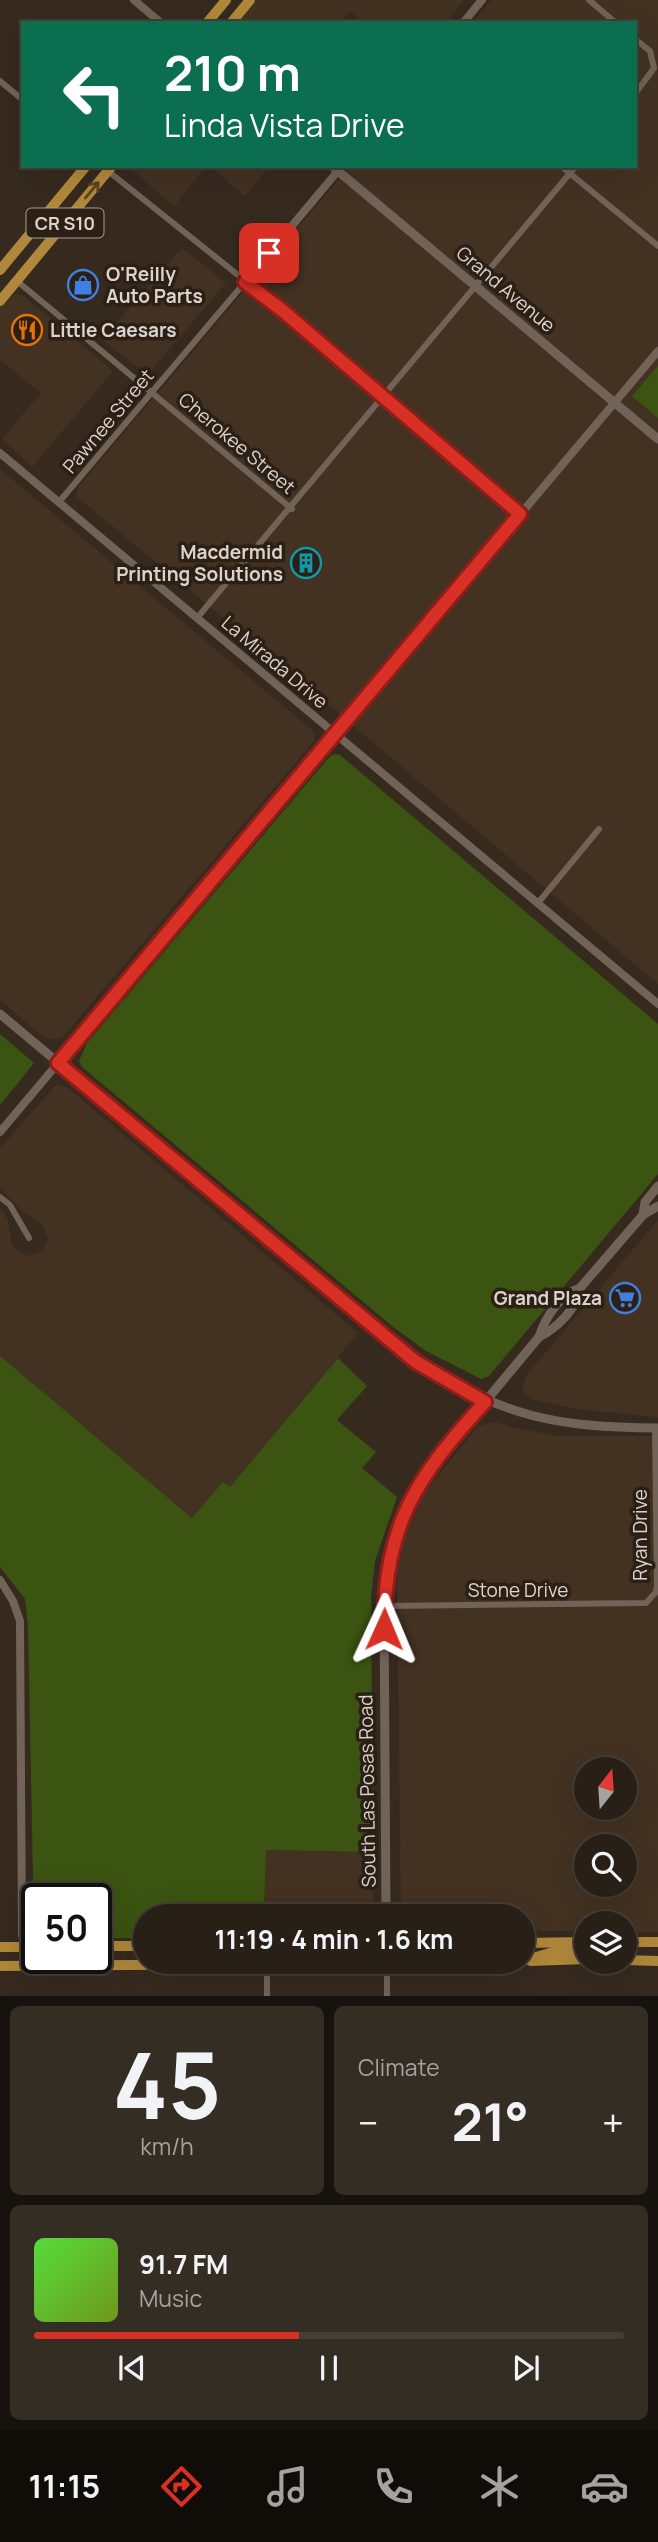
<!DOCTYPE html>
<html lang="en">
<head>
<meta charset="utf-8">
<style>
  :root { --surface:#282017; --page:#342d24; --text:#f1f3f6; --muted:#a5a3a1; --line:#443e36; --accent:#d93025 }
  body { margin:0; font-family:Manrope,sans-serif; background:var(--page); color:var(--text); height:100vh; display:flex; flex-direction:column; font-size:26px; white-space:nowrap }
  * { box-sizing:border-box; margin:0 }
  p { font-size:23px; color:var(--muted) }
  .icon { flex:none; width:38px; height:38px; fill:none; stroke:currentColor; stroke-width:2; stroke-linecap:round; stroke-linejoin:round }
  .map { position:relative; height:1996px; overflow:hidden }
  .side { display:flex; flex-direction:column; gap:10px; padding:10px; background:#16120d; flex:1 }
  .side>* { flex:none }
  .banner { position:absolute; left:21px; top:21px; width:616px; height:147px; border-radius:0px; box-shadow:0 7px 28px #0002,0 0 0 2px var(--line); background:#0b6e4f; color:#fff; overflow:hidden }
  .needle { width:46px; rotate:17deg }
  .buttons { position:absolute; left:574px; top:1757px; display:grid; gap:14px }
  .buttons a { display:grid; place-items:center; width:63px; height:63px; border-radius:50%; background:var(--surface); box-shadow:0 7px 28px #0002,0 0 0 2px var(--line); font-size:35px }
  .speed { position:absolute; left:21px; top:1883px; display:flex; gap:14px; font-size:35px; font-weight:700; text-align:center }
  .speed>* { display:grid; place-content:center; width:91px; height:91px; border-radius:50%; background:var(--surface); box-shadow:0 7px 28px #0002,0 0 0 2px var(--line); line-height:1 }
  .speed .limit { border:4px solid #111; border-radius:10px; background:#fff; color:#111 }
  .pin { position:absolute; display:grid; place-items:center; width:60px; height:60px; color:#fff; margin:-30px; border-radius:14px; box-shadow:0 4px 10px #0006 }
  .me { position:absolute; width:77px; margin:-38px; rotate:1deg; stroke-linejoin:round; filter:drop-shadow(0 0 5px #0008) }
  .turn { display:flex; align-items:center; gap:24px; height:147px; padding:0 28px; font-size:32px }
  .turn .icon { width:91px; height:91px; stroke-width:2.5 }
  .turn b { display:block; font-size:49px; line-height:60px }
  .big { font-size:52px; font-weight:700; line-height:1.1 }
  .side .widget { flex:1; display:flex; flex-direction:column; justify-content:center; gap:10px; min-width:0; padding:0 24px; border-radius:10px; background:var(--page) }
  .side .dial { align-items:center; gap:0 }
  .dial b { font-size:91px; line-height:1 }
  .song { display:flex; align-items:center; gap:21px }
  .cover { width:84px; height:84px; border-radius:10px; background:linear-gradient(135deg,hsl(110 70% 55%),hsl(80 70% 35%)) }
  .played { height:7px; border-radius:4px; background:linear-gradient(90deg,var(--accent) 45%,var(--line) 45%) }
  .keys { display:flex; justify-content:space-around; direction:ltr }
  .heat { display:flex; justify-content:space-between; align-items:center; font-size:38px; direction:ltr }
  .side .tiles { flex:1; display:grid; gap:10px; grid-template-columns:1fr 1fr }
  .widget:last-child { grid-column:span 2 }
  .trip { position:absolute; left:133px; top:1904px; width:402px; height:70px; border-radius:35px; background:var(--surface); box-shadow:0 7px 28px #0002,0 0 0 2px var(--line); font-weight:700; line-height:70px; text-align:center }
  .tab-bar { display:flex; height:112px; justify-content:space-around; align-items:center; background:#100d09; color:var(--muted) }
  .tab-bar .icon { width:49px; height:49px }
  .tab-bar .current { color:var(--accent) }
  .tab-bar b { font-size:32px; color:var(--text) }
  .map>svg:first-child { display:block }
</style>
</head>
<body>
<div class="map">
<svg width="658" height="1996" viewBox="0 0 658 1996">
  <rect width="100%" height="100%" fill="#362a1f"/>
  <g fill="#433222" fill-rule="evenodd">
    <polygon points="257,0 464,0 445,23 364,23 350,11 339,23 237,23"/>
    <polygon points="491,0 658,0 658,984 336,711 76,496 78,487 350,166 635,166 635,23 472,23"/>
    <polygon points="128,166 206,166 174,206"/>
    <polygon points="210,166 270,166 245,196"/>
    <polygon points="182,248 226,283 147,375 102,339"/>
    <polygon points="14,294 22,295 113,371 32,467 2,439 41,393 0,360 0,307"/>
    <polygon points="0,469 313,731 315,740 62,1038 53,1039 44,1037 0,1000"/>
    <polygon points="57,1084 68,1088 358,1333 230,1487 223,1482 193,1518 0,1358 0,1207 8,1220 12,1245 22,1254 28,1256 42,1251 48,1238 42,1224 23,1212 0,1188 0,1148"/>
    <polygon points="658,1220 658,1417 575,1409 532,1399 522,1389 526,1376"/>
    <path d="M496,1422l18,6 45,8h99v496h-33v-9h-39v8h-63v-15h-122l-4,-344 9,-38 19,-42 53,-66zM586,1769h39v39h-39zM586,1846h39v39h-39z"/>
    <polygon points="266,1850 373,1852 373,1916 260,1916 264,1912"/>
  </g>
  <g fill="#3b5411">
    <polygon points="658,366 658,418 632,396"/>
    <polygon points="335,754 340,755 658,1024 658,1174 489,1376 481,1379 426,1351 392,1326 82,1067 79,1061 87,1043 330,756"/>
    <polygon points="0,1034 34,1063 0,1105"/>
    <polygon points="0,1356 192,1518 223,1482 230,1487 338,1358 367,1386 337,1420 376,1452 362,1468 397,1497 375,1561 371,1596 373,1852 266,1850 264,1912 260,1916 145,1916 145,1938 96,1938 96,1899 37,1899 37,1933 34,1929 28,1626 25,1599 0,1567"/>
  </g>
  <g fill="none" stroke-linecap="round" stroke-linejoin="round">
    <g stroke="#726358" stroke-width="6">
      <polyline points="589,0 616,23"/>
      <polyline points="635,39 650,51 654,68 635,94"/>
      <polyline points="0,81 23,100"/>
      <polyline points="561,166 658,246"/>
      <polyline points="108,171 283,311 520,514"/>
      <polyline points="17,281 292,509"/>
      <polyline points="59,502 245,282"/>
      <polyline points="197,618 576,166"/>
      <polyline points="538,903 599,829"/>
      <polyline points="0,1197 10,1205 29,1238"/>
      <polyline points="384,1606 646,1603 656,1592 657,1585 655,1428"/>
      <polyline points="267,1965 267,1996"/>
      <polyline points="387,1996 387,1964"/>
    </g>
    <g stroke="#726358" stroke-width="8">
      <polyline points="134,0 161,23"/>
      <polyline points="463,23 482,0"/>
      <polyline points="245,282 342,166"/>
      <polyline points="0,453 658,1004"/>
      <polyline points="0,1132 658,351"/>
      <polyline points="0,1580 13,1601 20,1621 22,1933 26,1966"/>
    </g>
    <g stroke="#726358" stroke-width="9">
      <polyline points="332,166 658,439"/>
      <path d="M0,1014l416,348c91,55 136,65 242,66"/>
      <polyline points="643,1215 645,1202 658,1186"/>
      <path d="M539,1337c18,-9 38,-28 41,-49l63,-73 15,-9"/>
      <path d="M386,1916l-2,-310 6,-53 10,-33 25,-46 114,-137c6,-19 21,-43 41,-49"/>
    </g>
    <g stroke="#b0883b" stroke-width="10">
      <polyline points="207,23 226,0"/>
      <polyline points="231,23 250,0"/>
      <polyline points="0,270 86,166"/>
      <polyline points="0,301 112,166"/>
      <polyline points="625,1942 658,1942"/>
      <polyline points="523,1943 586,1942"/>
      <polyline points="96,1946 145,1946"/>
      <polyline points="0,1947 37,1947"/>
      <polyline points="625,1960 658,1961"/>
      <polyline points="523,1961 553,1952 586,1952"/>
      <polyline points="531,1961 586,1959"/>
      <polyline points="0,1966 487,1962"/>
    </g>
  </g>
  <defs><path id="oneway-shaft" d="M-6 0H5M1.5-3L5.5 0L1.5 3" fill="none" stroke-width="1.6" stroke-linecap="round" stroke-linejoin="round" transform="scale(1.75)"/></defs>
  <use stroke="#5a4423" href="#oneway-shaft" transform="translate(92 190) rotate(-50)"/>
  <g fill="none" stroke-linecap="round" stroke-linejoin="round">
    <g stroke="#8d1f18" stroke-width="18">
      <path id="route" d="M269,253l-24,29 38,29 237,203 -462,549 358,299 69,40c-69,76 -100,121 -101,227"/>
    </g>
    <use href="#route" stroke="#d93025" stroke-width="12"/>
  </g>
  <defs>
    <g id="shop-ring" transform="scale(1.575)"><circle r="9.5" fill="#2c2016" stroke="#3f7fe0" stroke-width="1.5"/><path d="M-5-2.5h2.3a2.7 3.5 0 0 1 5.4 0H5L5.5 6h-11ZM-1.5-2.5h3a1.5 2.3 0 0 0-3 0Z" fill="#3f7fe0"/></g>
    <g id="restaurant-ring" transform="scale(1.575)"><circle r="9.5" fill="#2c2016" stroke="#e8710a" stroke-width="1.5"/><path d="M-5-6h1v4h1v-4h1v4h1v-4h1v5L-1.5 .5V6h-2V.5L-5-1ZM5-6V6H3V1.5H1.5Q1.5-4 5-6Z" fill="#e8710a"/></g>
    <g id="building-ring" transform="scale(1.575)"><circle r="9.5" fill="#2c2016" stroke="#0f9aa8" stroke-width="1.5"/><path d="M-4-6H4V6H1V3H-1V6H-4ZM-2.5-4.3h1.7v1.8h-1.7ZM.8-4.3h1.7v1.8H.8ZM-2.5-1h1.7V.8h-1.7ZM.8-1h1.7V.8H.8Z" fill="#0f9aa8"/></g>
    <g id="supermarket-ring" transform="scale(1.575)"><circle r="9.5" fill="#2c2016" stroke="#3f7fe0" stroke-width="1.5"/><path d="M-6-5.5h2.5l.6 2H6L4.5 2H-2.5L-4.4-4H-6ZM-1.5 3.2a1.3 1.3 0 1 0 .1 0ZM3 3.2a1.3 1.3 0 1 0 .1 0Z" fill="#3f7fe0"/></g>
  </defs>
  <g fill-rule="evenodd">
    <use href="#shop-ring" x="83" y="285"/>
    <use href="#restaurant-ring" x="27" y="330"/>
    <use href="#building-ring" x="306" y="563"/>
    <use href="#supermarket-ring" x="625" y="1298"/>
  </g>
  <g text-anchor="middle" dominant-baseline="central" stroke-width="7" stroke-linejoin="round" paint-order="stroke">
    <rect fill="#2c2016" stroke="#a69d95" stroke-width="2" x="26.5" y="208.5" width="77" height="29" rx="5"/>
    <g font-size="18" font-weight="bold" fill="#dbd3cc">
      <text x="65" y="223">CR S10</text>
    </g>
    <g font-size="19" font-weight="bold" fill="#dbd3cc" stroke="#2c2016" text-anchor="start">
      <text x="106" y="274">O'Reilly<tspan x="106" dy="22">Auto Parts</tspan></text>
      <text x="50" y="330">Little Caesars</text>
      <text x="283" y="552" text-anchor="end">Macdermid<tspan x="283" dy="22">Printing Solutions</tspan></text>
      <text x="602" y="1298" text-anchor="end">Grand Plaza</text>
    </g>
    <g font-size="19" fill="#dbd3cc" stroke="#2c2016">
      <text transform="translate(506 289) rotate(40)">Grand Avenue</text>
      <text transform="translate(108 421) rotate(-50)">Pawnee Street</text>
      <text transform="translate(237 443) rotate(40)">Cherokee Street</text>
      <text transform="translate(275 662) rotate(40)">La Mirada Drive</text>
      <text transform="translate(640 1535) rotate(-90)">Ryan Drive</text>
      <text x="518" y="1590">Stone Drive</text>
      <text transform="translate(367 1791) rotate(-91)">South Las Posas Road</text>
    </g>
  </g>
</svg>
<div class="buttons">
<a><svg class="needle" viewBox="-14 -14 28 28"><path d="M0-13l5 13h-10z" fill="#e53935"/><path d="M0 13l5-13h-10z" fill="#a5a3a1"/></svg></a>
<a><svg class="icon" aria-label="search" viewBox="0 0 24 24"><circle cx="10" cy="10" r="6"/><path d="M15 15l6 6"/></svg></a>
<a><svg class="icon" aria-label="layers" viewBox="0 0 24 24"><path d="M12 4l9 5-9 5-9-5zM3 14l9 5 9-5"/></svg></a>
</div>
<div class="speed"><div class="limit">50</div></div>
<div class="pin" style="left:269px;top:253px;background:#d93025"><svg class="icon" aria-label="arrive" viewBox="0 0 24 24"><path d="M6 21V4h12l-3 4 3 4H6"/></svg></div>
<svg class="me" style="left:384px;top:1629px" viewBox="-20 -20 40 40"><path d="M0-17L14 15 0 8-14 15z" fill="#d93025" stroke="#fff" stroke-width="4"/></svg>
<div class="trip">11:19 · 4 min · 1.6 km</div>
<div class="banner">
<div class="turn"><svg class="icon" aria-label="left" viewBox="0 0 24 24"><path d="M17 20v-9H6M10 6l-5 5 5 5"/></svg><div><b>210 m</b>Linda Vista Drive</div></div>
</div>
</div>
<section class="side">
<div class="tiles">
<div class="widget dial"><b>45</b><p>km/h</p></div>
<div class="widget"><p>Climate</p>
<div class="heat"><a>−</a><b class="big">21°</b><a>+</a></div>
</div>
<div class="widget">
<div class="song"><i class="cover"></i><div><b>91.7 FM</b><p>Music</p></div></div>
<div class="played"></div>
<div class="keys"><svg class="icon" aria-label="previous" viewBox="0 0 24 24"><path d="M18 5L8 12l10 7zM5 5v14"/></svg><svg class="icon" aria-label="pause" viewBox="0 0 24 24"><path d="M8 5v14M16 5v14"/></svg><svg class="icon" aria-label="next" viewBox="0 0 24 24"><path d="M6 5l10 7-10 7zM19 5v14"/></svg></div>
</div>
</div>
</section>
<nav class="tab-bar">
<b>11:15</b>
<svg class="icon current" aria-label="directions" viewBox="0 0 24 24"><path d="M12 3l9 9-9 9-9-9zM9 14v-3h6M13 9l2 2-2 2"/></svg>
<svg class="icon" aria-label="music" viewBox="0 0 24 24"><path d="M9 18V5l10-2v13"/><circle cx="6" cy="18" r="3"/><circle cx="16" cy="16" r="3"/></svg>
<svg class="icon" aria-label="phone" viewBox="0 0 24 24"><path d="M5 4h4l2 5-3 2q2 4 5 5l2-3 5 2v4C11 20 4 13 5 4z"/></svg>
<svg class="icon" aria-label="climate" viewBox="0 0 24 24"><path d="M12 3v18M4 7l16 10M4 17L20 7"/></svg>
<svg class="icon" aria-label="car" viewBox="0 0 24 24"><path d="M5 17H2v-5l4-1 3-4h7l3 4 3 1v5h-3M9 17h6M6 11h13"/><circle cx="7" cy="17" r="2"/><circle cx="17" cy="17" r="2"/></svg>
</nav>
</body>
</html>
